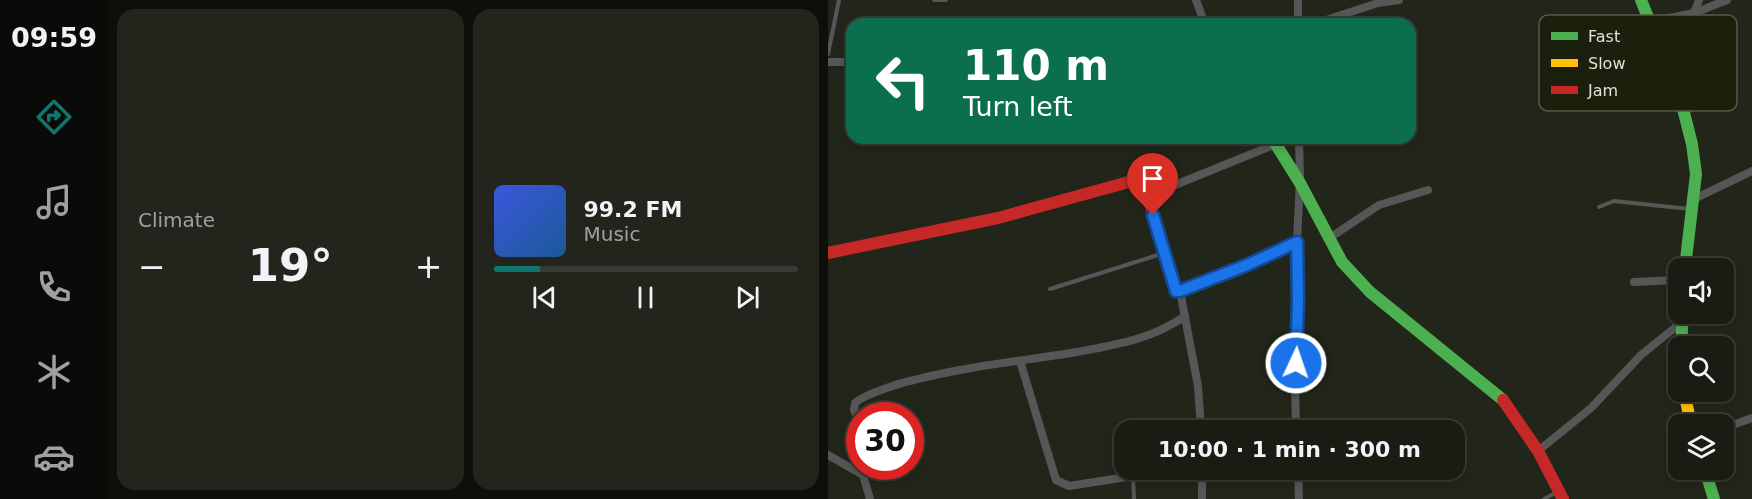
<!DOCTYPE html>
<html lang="en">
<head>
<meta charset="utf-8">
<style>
  :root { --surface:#1a1c14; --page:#23251d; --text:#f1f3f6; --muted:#9fa1a0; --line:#383a34; --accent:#0f766e }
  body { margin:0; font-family:"DejaVu Sans",sans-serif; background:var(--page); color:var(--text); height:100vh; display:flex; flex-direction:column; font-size:22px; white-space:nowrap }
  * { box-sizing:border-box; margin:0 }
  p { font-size:20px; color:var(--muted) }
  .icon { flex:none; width:33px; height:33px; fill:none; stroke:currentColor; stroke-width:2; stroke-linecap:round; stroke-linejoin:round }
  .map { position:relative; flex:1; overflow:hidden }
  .details { display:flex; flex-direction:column; gap:9px; padding:9px; background:#0e0f0b; width:720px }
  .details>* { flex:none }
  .top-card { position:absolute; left:18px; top:18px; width:570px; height:126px; border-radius:18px; box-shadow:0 3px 9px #0003,0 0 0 2px var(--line); background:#0b6e4f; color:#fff; overflow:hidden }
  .tools { position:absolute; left:840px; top:258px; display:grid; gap:12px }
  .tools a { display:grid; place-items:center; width:66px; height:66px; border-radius:12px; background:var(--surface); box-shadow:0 3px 9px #0003,0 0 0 2px var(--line); font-size:30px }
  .speed { position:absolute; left:18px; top:402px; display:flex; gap:12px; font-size:30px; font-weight:700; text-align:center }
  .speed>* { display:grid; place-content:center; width:78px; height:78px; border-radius:50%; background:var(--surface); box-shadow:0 3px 9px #0003,0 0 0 2px var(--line); line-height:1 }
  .speed .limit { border:9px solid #d22; background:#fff; color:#111 }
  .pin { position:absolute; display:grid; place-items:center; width:51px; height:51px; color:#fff; margin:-62px -26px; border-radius:50% 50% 50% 0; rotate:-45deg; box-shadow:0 0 6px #0007 }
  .pin .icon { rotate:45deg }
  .me { position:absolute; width:66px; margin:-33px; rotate:3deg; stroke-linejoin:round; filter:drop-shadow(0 0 4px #0008) }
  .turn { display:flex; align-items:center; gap:21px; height:126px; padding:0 18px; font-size:27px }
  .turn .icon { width:78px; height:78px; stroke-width:2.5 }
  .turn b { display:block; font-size:42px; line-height:51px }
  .big { font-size:45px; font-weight:600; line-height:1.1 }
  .details .card { flex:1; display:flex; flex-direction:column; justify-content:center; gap:9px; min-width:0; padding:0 21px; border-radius:18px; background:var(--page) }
  .song { display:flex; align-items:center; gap:18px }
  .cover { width:72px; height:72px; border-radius:9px; background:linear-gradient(135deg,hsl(230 70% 55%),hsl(210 70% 35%)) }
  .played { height:6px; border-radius:3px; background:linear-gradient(90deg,var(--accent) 15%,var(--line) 15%) }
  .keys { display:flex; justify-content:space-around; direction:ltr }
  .heat { display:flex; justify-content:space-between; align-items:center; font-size:33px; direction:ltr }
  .details .tiles { flex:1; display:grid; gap:9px; grid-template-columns:repeat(2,1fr) }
  .trip { position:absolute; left:286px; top:420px; width:351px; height:60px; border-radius:18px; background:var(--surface); box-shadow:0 3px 9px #0003,0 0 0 2px var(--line); font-weight:600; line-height:60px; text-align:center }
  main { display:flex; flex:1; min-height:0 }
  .dock { display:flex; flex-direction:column; width:108px; justify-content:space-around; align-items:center; background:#0a0b08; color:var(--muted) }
  .dock .icon { width:42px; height:42px }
  .dock .active { color:var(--accent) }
  .dock b { font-size:27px; color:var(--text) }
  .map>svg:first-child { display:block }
</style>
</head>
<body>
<main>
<nav class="dock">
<b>09:59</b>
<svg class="icon active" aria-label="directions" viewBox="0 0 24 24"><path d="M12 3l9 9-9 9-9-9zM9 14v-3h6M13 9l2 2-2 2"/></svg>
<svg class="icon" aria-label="music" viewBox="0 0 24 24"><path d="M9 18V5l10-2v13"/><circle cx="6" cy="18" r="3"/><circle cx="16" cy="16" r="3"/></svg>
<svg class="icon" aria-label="phone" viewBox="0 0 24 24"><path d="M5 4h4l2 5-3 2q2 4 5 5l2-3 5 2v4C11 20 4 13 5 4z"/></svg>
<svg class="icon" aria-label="climate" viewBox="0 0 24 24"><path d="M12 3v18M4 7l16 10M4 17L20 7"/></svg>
<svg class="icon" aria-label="car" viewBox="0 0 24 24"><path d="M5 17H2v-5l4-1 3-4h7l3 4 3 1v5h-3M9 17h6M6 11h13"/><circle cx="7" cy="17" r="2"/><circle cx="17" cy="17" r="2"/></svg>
</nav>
<section class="details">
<div class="tiles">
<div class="card"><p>Climate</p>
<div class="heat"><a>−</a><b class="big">19°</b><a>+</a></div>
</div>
<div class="card">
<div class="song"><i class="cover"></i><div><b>99.2 FM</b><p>Music</p></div></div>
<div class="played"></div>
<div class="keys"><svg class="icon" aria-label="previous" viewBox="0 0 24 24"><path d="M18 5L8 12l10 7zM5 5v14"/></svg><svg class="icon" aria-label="pause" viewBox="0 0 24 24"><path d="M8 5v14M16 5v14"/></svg><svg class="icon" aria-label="next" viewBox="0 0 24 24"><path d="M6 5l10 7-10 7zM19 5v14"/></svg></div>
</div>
</div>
</section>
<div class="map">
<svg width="924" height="499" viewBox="0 0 924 499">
  <rect width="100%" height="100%" fill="#22261a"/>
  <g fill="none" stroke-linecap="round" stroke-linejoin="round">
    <g stroke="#575657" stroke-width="4">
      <polyline points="106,0 118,0"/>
      <polyline points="0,54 11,0"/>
      <polyline points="771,207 786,201 862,209"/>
      <polyline points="222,289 333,254"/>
      <polyline points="305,476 306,499"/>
      <polyline points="716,499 729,492"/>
    </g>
    <g stroke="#575657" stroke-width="8">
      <polyline points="368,0 377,24"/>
      <polyline points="470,0 470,24"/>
      <polyline points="866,13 871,0"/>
      <polyline points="822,22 866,13 899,0"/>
      <polyline points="486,24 550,3 571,0"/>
      <polyline points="0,62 24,62"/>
      <polyline points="320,196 448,144"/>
      <polyline points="864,200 924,171"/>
      <polyline points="500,239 551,205 600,190"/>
      <polyline points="806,282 850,280"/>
      <polyline points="352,291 370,386 373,430"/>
      <polyline points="192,361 228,480 241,486 305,476 374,472"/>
      <path d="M32,423l-6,-13 1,-7c10,-9 45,-20 59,-23 54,-14 109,-19 163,-28 38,-7 76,-13 108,-36"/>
      <polyline points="896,428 924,418"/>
      <polyline points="468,430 467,382 470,300 469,242 472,179 471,138"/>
      <polyline points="710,451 763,408 813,355 855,321"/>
      <polyline points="0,455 35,475"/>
      <polyline points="35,466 35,475 42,499"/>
      <polyline points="374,470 374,499"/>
      <polyline points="470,470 471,499"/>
    </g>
    <g stroke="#4caf50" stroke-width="12">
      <polyline points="813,0 852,97 864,144 868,174 857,268"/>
      <polyline points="444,138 472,183 514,262 542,292 675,400"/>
      <polyline points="344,282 348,291 352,291 419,265 469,242"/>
      <polyline points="853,346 855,314"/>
      <polyline points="877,470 886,499"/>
    </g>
    <polyline stroke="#ffc107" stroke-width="12" points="856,392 863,424"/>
    <g stroke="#c62828" stroke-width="12">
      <polyline points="0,253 170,218 308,180 314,182 320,196 344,282"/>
      <polyline points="675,400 710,451 735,499"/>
    </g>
  </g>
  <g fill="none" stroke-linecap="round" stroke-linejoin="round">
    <g stroke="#114b97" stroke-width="15">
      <polyline id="route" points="325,215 348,291 352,291 419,265 469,242 470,300 468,363"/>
    </g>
    <use href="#route" stroke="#1a73e8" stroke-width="10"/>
  </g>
  <rect x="711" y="15" width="198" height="96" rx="9" fill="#1a200c" stroke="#555a48" stroke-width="1.5"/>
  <rect x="723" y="32" width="27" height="8" fill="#4caf50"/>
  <rect x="723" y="59" width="27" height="8" fill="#ffc107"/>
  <rect x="723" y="86" width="27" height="8" fill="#c62828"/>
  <g font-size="16" fill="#dee2d5">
    <text x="760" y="42">Fast</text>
    <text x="760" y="69">Slow</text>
    <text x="760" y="96">Jam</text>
  </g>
</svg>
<div class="tools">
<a><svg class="icon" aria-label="sound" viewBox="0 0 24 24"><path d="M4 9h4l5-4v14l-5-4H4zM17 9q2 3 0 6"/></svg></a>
<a><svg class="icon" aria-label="search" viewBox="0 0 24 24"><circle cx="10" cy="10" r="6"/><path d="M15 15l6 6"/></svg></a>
<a><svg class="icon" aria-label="layers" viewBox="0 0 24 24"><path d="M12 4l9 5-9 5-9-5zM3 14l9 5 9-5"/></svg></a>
</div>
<div class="speed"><div class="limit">30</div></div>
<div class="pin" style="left:325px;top:215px;background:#d93025"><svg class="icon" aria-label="arrive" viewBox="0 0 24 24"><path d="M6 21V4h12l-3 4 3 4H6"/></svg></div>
<svg class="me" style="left:468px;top:363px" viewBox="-20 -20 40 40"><circle r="17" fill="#1a73e8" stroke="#fff" stroke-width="3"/><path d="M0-11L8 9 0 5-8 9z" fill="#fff"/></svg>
<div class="trip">10:00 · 1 min · 300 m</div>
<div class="top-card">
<div class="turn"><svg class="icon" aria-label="left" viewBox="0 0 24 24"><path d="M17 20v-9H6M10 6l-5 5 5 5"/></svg><div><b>110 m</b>Turn left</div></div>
</div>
</div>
</main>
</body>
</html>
